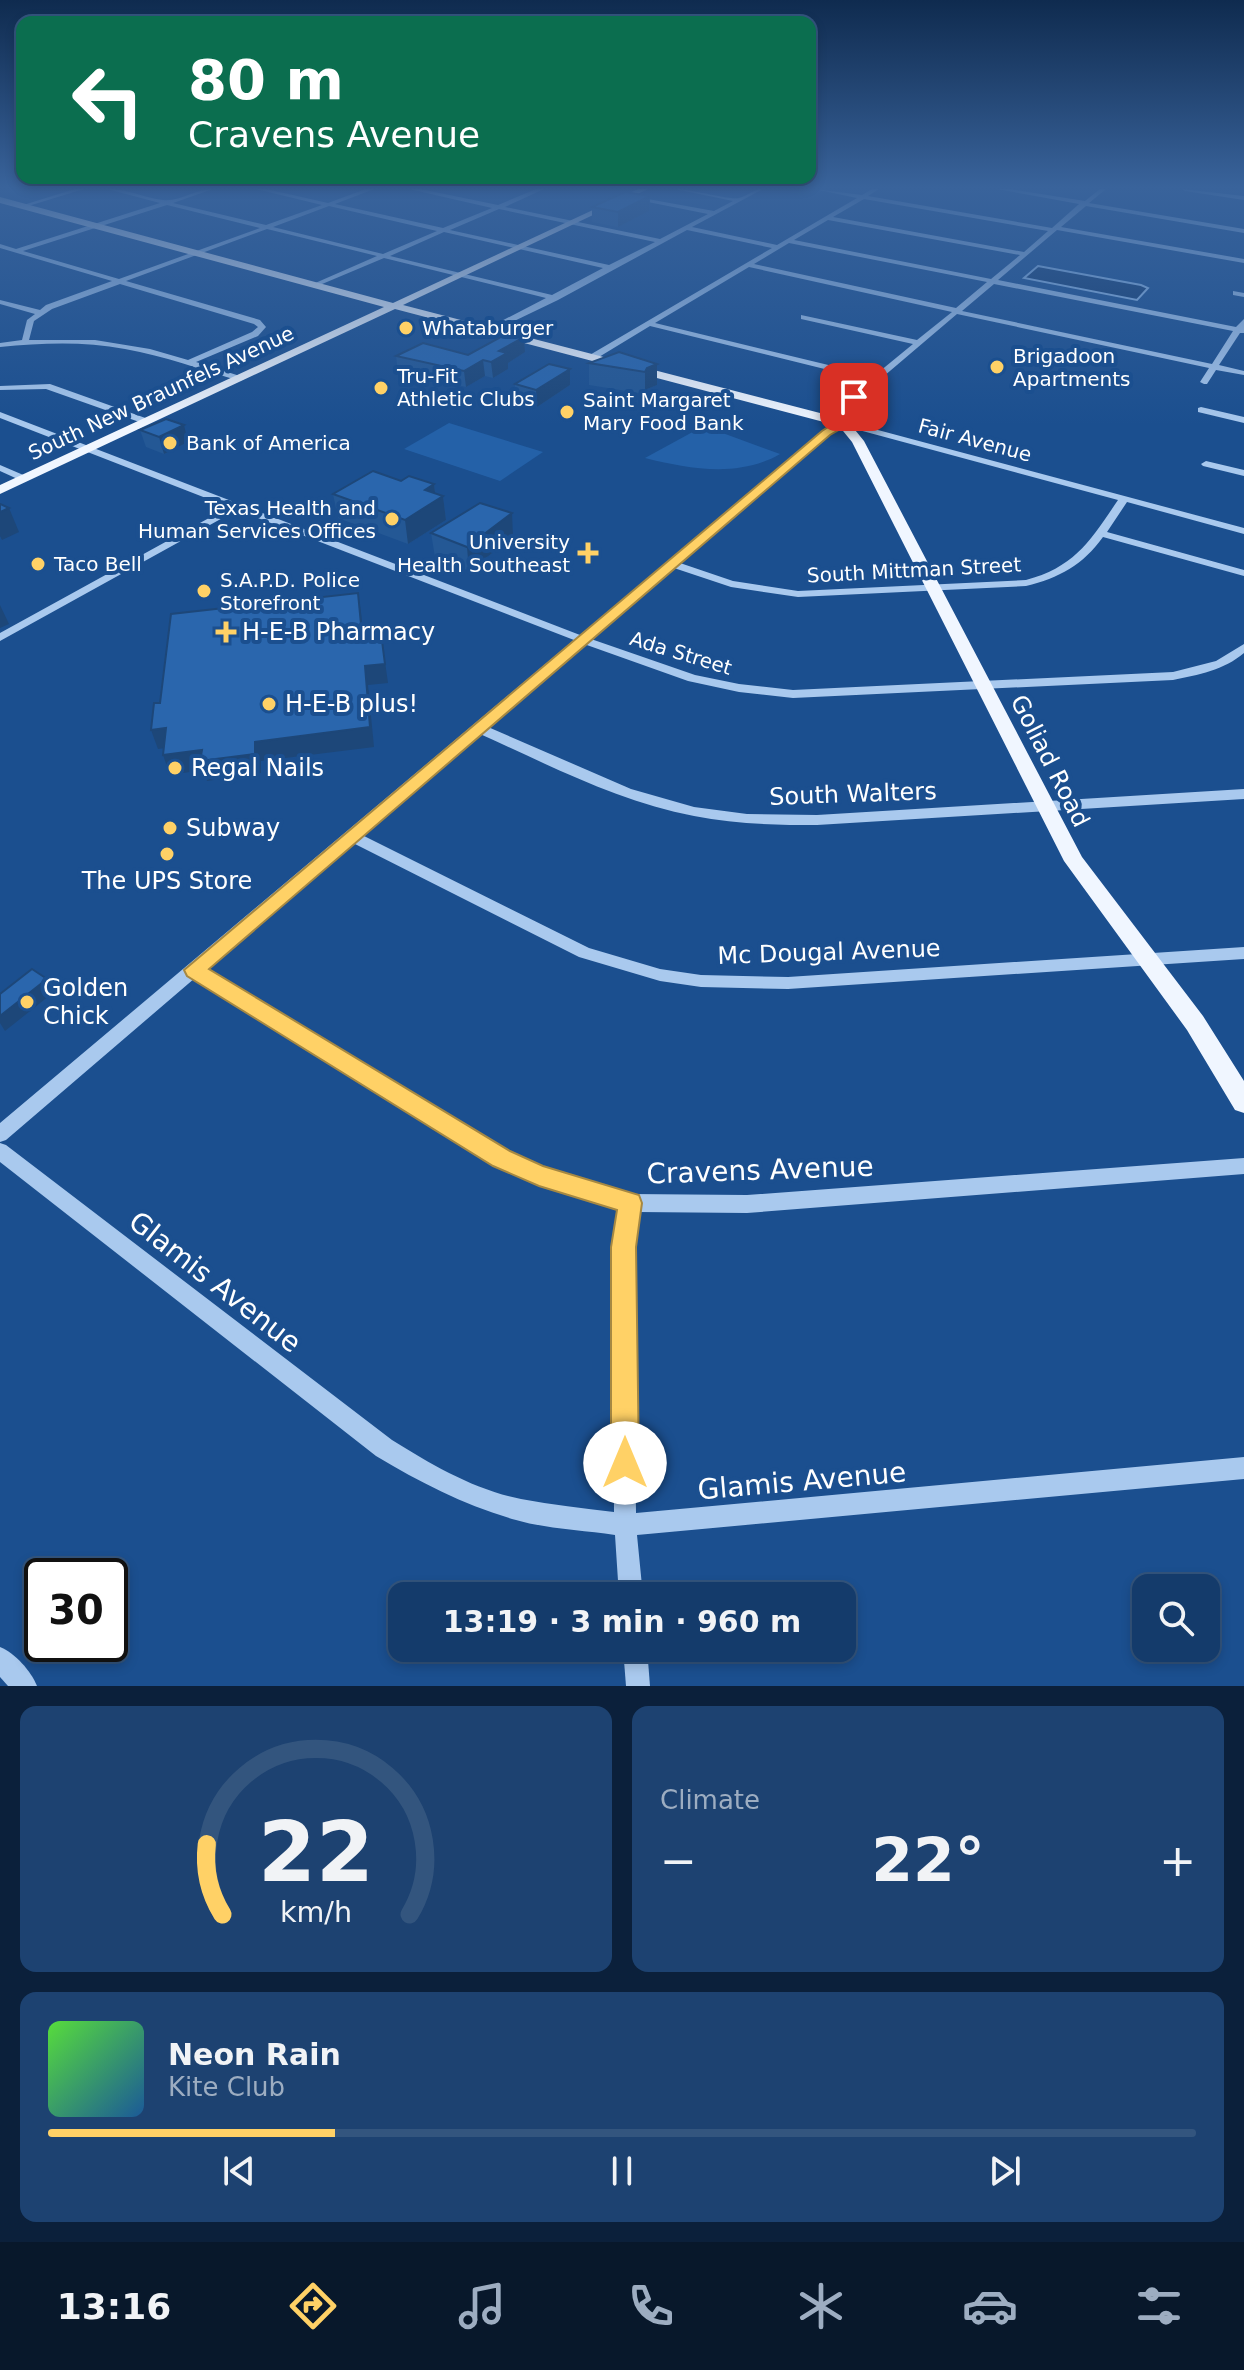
<!DOCTYPE html>
<html lang="en">
<head>
<meta charset="utf-8">
<style>
  :root { --surface:#143b6b; --page:#1d4271; --text:#f1f3f6; --muted:#9dadc1; --line:#33557e; --accent:#ffd166 }
  body { margin:0; font-family:"DejaVu Sans",sans-serif; background:var(--page); color:var(--text); height:100vh; display:flex; flex-direction:column; font-size:30px; white-space:nowrap }
  * { box-sizing:border-box; margin:0 }
  p { font-size:26px; color:var(--muted) }
  .icon { flex:none; width:44px; height:44px; fill:none; stroke:currentColor; stroke-width:2; stroke-linecap:round; stroke-linejoin:round }
  .map { position:relative; height:1686px; overflow:hidden }
  .panel { display:flex; flex-direction:column; gap:20px; padding:20px; background:#0b203b; flex:1 }
  .panel>* { flex:none }
  .guide { position:absolute; left:16px; top:16px; width:800px; height:168px; border-radius:16px; box-shadow:0 4px 12px #0003,0 0 0 2px var(--line); background:#0b6e4f; color:#fff; overflow:hidden }
  .tools { position:absolute; left:1132px; top:1574px; display:grid; gap:16px }
  .tools a { display:grid; place-items:center; width:88px; height:88px; border-radius:16px; background:var(--surface); box-shadow:0 4px 12px #0003,0 0 0 2px var(--line); font-size:40px }
  .speed { position:absolute; left:24px; top:1558px; display:flex; gap:16px; font-size:40px; font-weight:700; text-align:center }
  .speed>* { display:grid; place-content:center; width:104px; height:104px; border-radius:50%; background:var(--surface); box-shadow:0 4px 12px #0003,0 0 0 2px var(--line); line-height:1 }
  .speed .limit { border:4px solid #111; border-radius:12px; background:#fff; color:#111 }
  .pin { position:absolute; display:grid; place-items:center; width:68px; height:68px; color:#fff; margin:-34px; border-radius:16px; box-shadow:0 4px 12px #0006 }
  .me { position:absolute; width:88px; margin:-44px; rotate:0deg; stroke-linejoin:round; filter:drop-shadow(0 0 6px #0008) }
  .turn { display:flex; align-items:center; gap:28px; height:168px; padding:0 40px; font-size:36px }
  .turn .icon { width:104px; height:104px; stroke-width:2.5 }
  .turn b { display:block; font-size:56px; line-height:68px }
  .big { font-size:60px; font-weight:700; line-height:1.1 }
  .panel .tile { flex:1; display:flex; flex-direction:column; justify-content:center; gap:12px; min-width:0; padding:0 28px; border-radius:16px; background:var(--page) }
  .panel .dial { align-items:center; gap:0 }
  .dial svg { height:208px; overflow:visible; fill:none; stroke:var(--line); stroke-width:7; stroke-linecap:round; text-anchor:middle }
  .dial text { fill:var(--text); stroke:none }
  .song { display:flex; align-items:center; gap:24px }
  .cover { width:96px; height:96px; border-radius:12px; background:linear-gradient(135deg,hsl(110 70% 55%),hsl(210 70% 35%)) }
  .played { height:8px; border-radius:4px; background:linear-gradient(90deg,var(--accent) 25%,var(--line) 25%) }
  .keys { display:flex; justify-content:space-around; direction:ltr }
  .heat { display:flex; justify-content:space-between; align-items:center; font-size:44px; direction:ltr }
  .panel .tiles { flex:1; display:grid; gap:20px; grid-template-columns:1fr 1fr }
  .tile:last-child { grid-column:span 2 }
  .trip { position:absolute; left:388px; top:1582px; width:468px; height:80px; border-radius:16px; background:var(--surface); box-shadow:0 4px 12px #0003,0 0 0 2px var(--line); font-weight:700; line-height:80px; text-align:center }
  .menu { display:flex; height:128px; justify-content:space-around; align-items:center; background:#08182b; color:var(--muted) }
  .menu .icon { width:56px; height:56px }
  .menu .selected { color:var(--accent) }
  .menu b { font-size:36px; color:var(--text) }
  .map>svg:first-child { display:block }
</style>
</head>
<body>
<div class="map">
<svg width="1244" height="1686" viewBox="0 0 1244 1686">
  <rect width="100%" height="100%" fill="#1b4f8f"/>
  <g fill="#2461a8">
    <polygon points="449,423 543,452 500,481 404,449"/>
    <path d="M700,428h9l71,26c-41,24 -91,15 -135,4z"/>
  </g>
  <polygon fill="#123a6d" stroke="#9cc4f0" stroke-width="2" points="1038,266 1141,285 1148,288 1137,300 1024,278"/>
  <g fill="none" stroke-linecap="round" stroke-linejoin="round">
    <g fill="#a9c9ee" fill-rule="evenodd">
      <polygon points="75,189 84,189 25,207 20,206"/>
      <path d="M107,189c19,-1 37,9 56,11 16,2 33,-11 50,-11l-40,14 93,22 56,-20 -66,-16h10l62,14 38,-14h8l-39,15 108,24 49,-20 -83,-19h11l78,16 38,-16h8l-39,18 155,32 48,-25 -75,-15 -2,-3 83,15 19,-10 -58,-12c17,0 52,11 64,9 9,-2 14,-9 24,-9l-71,38 85,18 80,-47 -43,-9 48,6 10,-6h7l-11,7 184,32 27,-24 -82,-15h13l75,12 15,-12h6l-17,14 155,26v4l-158,-27 -25,21 183,32v4l-187,-33 -59,50 238,47 8,-8v14h-4l-21,32 25,6v4l-28,-5 -9,14h-3l-4,-2 9,-14 -252,-54 -100,85 -6,6 -3,17 396,106v6l-117,-32 -20,30 137,38v6l-141,-39c-20,28 -44,41 -77,49l-228,11 -67,-10 -57,-19 -83,71 104,36 44,9 54,6 380,-18 43,-11 28,-17v9c-20,17 -46,22 -71,27l-380,18 -54,-6 -51,-11 -104,-37 -96,83 143,62 63,18 53,7 70,1 427,-26v10l-427,26c-41,0 -83,-1 -123,-9 -75,-14 -145,-51 -214,-82l-118,101 227,113 71,21 41,6 87,2 456,-30v12l-456,30 -87,-2 -41,-6 -81,-24 -226,-114 -148,126 302,183 83,33 40,9 117,1 497,-37v16l-497,39 -109,-1 -5,35 3,266 608,-56v22l-607,56 6,61h-24l-4,-61c-32,-5 -68,-6 -99,-15 -50,-14 -95,-37 -140,-64l-376,-294v-19l6,2 386,295c40,25 83,50 129,59 31,6 62,9 93,13l-1,-265 7,-38 -30,-7 -95,-38 -300,-186 -189,162 -6,2v-19l574,-483 -337,-130 -237,131v-8l229,-126 -229,-89v-6l580,223 243,-204 16,-9 5,-20 25,-22 -219,-54 -56,34h-6v-4l184,-108 -85,-18 -129,70 -69,33h-3v-4l60,-31 -162,-40 -69,29 -2,-3 64,-28 -110,-27 -141,52 134,39 6,7 -8,9 -62,26 47,15 1,2 -4,2c-38,-11 -75,-25 -115,-32 -42,-8 -83,-6 -125,-2v-4l22,-3 5,-20 8,-6 -35,-10v-4l40,10 6,-5 66,-24 -112,-33v-4l16,5 144,-46zM864,199l184,32 -24,21 -191,-35zM167,205l93,23 -141,51 -96,-28zM329,206l108,25 -54,23 -110,-27zM499,209l156,33 -46,23 -159,-35zM828,220l192,35 -29,24 -197,-39zM444,232l159,36 -51,27 -162,-39zM789,243l198,39 -31,26 -202,-44zM749,267l203,45 -35,28 -116,-25v4l112,25 -39,32 -219,-53zM120,284l134,40 4,3 -6,5 -64,28 -38,-11 -55,-9h-66l5,-19 18,-12zM994,284l239,47 -21,33 -250,-53zM844,426l274,74c-27,40 -43,67 -92,80l-228,11 -65,-10 -53,-18 149,-128z"/>
      <polygon points="1182,189 1244,196 1244,200 1185,191"/>
      <polygon points="1233,291 1244,293 1244,297 1233,295"/>
      <polygon points="50,384 151,420 152,422 145,424 46,389 0,390 0,386"/>
      <polygon points="1201,407 1244,417 1244,423 1198,412 1198,408"/>
      <polygon points="1206,461 1244,470 1244,476 1203,466 1201,464"/>
      <polygon points="0,465 28,477 30,479 22,481 0,471"/>
      <path d="M0,1647c15,6 31,24 37,39h-29l-8,-9z"/>
      <polygon points="623,1648 647,1648 650,1686 626,1686"/>
    </g>
    <polygon fill="#f0f6ff" fill-rule="evenodd" points="638,189 648,189 403,305 847,420 864,441 1082,857 1203,1016 1244,1081 1244,1113 1235,1110 1187,1030 1064,861 852,442 839,426 395,309 0,494 0,485 384,307 0,203 0,197 393,303"/>
  </g>
  <g fill="#245895">
    <polygon points="650,196 649,211 618,227 592,222 592,207"/>
    <polygon points="524,337 525,352 508,363 508,369 493,378 485,376 466,387 398,372 396,356 468,355"/>
    <polygon points="589,363 657,364 657,385 647,389 645,394 589,385"/>
    <polygon points="570,369 570,385 537,407 516,401 515,384"/>
    <polygon points="140,430 188,442 164,454 146,447"/>
    <polygon points="434,484 435,493 443,496 446,520 408,544 338,518 333,494"/>
    <polygon points="431,533 513,537 469,571 435,557"/>
  </g>
  <g fill="#1d4779">
    <polygon points="650,196 649,211 618,227 618,212"/>
    <polygon points="524,337 525,352 508,363 508,369 493,378 491,362 499,351"/>
    <polygon points="483,360 485,376 466,387 464,371"/>
    <polygon points="657,364 657,385 647,389 645,394 645,372 647,368"/>
    <polygon points="570,369 570,385 537,407 536,390"/>
    <polygon points="184,425 188,442 164,454 159,437"/>
    <polygon points="434,484 436,501 443,496 446,520 408,544 405,520 425,490"/>
    <polygon points="9,508 19,532 2,540 0,536 0,512"/>
    <polygon points="512,513 513,537 469,571 467,547"/>
    <polygon points="358,593 361,612 365,654 362,635"/>
    <polygon points="0,605 9,624 0,628"/>
    <polygon points="381,633 388,683 368,685 374,747 261,761 261,773 207,781 203,770 170,775 163,755 365,666"/>
    <polygon points="166,728 173,747 158,749 151,730"/>
    <polygon points="47,979 54,992 5,1031 0,1023 0,1016"/>
  </g>
  <g fill="#2a66ad" stroke="#1d4779" stroke-width="2">
    <polygon points="625,192 650,196 618,212 592,207"/>
    <polygon points="508,333 524,337 499,351 507,353 491,362 483,360 464,371 396,356 423,343 468,355"/>
    <polygon points="619,352 657,364 647,368 645,372 589,363"/>
    <polygon points="549,364 570,369 536,390 515,384"/>
    <polygon points="166,419 184,425 159,437 140,430"/>
    <polygon points="373,471 401,481 409,476 434,484 425,490 443,496 405,520 333,494"/>
    <polygon points="480,503 512,513 467,547 431,533"/>
    <polygon points="0,504 9,508 0,512"/>
    <polygon points="358,593 362,635 381,633 385,664 365,666 370,727 255,742 255,754 200,761 202,750 163,755 166,728 151,730 154,703 160,703 171,614"/>
    <polygon points="32,969 47,979 0,1016 0,994"/>
  </g>
  <linearGradient id="sky" x2="0" y2="1"><stop stop-color="#0f2b4f"/><stop offset="0.44" stop-color="#39639b"/><stop offset="1" stop-color="#39639b" stop-opacity="0"/></linearGradient>
  <rect width="1244" height="425" fill="url(#sky)"/>
  <polygon fill="#ffd166" stroke="#a68842" stroke-width="2" points="854,394 859,397 853,405 847,425 830,435 209,969 510,1151 543,1166 639,1195 642,1203 636,1247 639,1463 635,1473 625,1478 615,1473 611,1463 611,1247 617,1210 539,1186 493,1166 187,976 184,970 822,431 837,421 842,404"/>
  <g fill="#ffd166" stroke="#1b4f8f" stroke-width="3">
    <circle cx="406" cy="328" r="8"/>
    <circle cx="997" cy="367" r="8"/>
    <circle cx="381" cy="388" r="8"/>
    <circle cx="567" cy="412" r="8"/>
    <circle cx="170" cy="443" r="8"/>
    <circle cx="392" cy="519" r="8"/>
    <path d="M584 541h8v8h8v8h-8v8h-8v-8h-8v-8h8z"/>
    <circle cx="38" cy="564" r="8"/>
    <circle cx="204" cy="591" r="8"/>
    <path d="M222 620h8v8h8v8h-8v8h-8v-8h-8v-8h8z"/>
    <circle cx="269" cy="704" r="8"/>
    <circle cx="175" cy="768" r="8"/>
    <circle cx="170" cy="828" r="8"/>
    <circle cx="167" cy="854" r="8"/>
    <circle cx="27" cy="1002" r="8"/>
  </g>
  <g text-anchor="middle" dominant-baseline="central" stroke-width="8" stroke-linejoin="round" paint-order="stroke">
    <g font-size="20" fill="#fff" stroke="#1b4f8f" text-anchor="start">
      <text x="422" y="328">Whataburger</text>
      <text x="1013" y="356">Brigadoon<tspan x="1013" dy="23">Apartments</tspan></text>
      <text x="397" y="376">Tru-Fit<tspan x="397" dy="23">Athletic Clubs</tspan></text>
      <text x="583" y="400">Saint Margaret<tspan x="583" dy="23">Mary Food Bank</tspan></text>
      <text x="186" y="443">Bank of America</text>
      <text x="376" y="508" text-anchor="end">Texas Health and<tspan x="376" dy="23">Human Services Offices</tspan></text>
      <text x="570" y="542" text-anchor="end">University<tspan x="570" dy="23">Health Southeast</tspan></text>
      <text x="54" y="564">Taco Bell</text>
      <text x="220" y="580">S.A.P.D. Police<tspan x="220" dy="23">Storefront</tspan></text>
    </g>
    <g font-size="20" fill="#fff" stroke="#1b4f8f">
      <text transform="translate(161 393) rotate(-25)">South New Braunfels Avenue</text>
      <text transform="translate(975 440) rotate(15)">Fair Avenue</text>
      <text transform="translate(914 570) rotate(-3)">South Mittman Street</text>
      <text transform="translate(681 653) rotate(17)">Ada Street</text>
    </g>
    <g font-size="24" fill="#fff" stroke="#1b4f8f" text-anchor="start">
      <text x="242" y="632">H-E-B Pharmacy</text>
      <text x="285" y="704">H-E-B plus!</text>
      <text x="191" y="768">Regal Nails</text>
      <text x="186" y="828">Subway</text>
      <text x="167" y="881" text-anchor="middle">The UPS Store</text>
      <text x="43" y="988">Golden<tspan x="43" dy="28">Chick</tspan></text>
    </g>
    <g font-size="24" fill="#fff" stroke="#1b4f8f">
      <text transform="translate(1050 761) rotate(63)">Goliad Road</text>
      <text transform="translate(853 794) rotate(-2)">South Walters</text>
      <text transform="translate(829 952) rotate(-2)">Mc Dougal Avenue</text>
    </g>
    <g font-size="28" fill="#fff" stroke="#1b4f8f">
      <text transform="translate(760 1170) rotate(-2)">Cravens Avenue</text>
      <text transform="translate(215 1282) rotate(38)">Glamis Avenue</text>
      <text transform="translate(802 1481) rotate(-5)">Glamis Avenue</text>
    </g>
  </g>
</svg>
<div class="tools">
<a><svg class="icon" aria-label="search" viewBox="0 0 24 24"><circle cx="10" cy="10" r="6"/><path d="M15 15l6 6"/></svg></a>
</div>
<div class="speed"><div class="limit">30</div></div>
<div class="pin" style="left:854px;top:397px;background:#d93025"><svg class="icon" aria-label="arrive" viewBox="0 0 24 24"><path d="M6 21V4h12l-3 4 3 4H6"/></svg></div>
<svg class="me" style="left:625px;top:1463px" viewBox="-20 -20 40 40"><circle r="19" fill="#fff"/><path d="M0-13L10 11 0 6-10 11z" fill="#ffd166"/></svg>
<div class="trip">13:19 · 3 min · 960 m</div>
<div class="guide">
<div class="turn"><svg class="icon" aria-label="left" viewBox="0 0 24 24"><path d="M17 20v-9H6M10 6l-5 5 5 5"/></svg><div><b>80 m</b>Cravens Avenue</div></div>
</div>
</div>
<section class="panel">
<div class="tiles">
<div class="tile dial"><svg viewBox="0 0 100 80">
<path d="M14 69A42 42 0 1 1 86 69"/>
<path d="M14 69A42 42 0 0 1 8 42" stroke="#ffd166"/>
<text x="50" y="56" font-size="32" font-weight="700">22</text>
<text x="50" y="72" font-size="11">km/h</text>
</svg></div>
<div class="tile"><p>Climate</p>
<div class="heat"><a>−</a><b class="big">22°</b><a>+</a></div>
</div>
<div class="tile">
<div class="song"><i class="cover"></i><div><b>Neon Rain</b><p>Kite Club</p></div></div>
<div class="played"></div>
<div class="keys"><svg class="icon" aria-label="previous" viewBox="0 0 24 24"><path d="M18 5L8 12l10 7zM5 5v14"/></svg><svg class="icon" aria-label="pause" viewBox="0 0 24 24"><path d="M8 5v14M16 5v14"/></svg><svg class="icon" aria-label="next" viewBox="0 0 24 24"><path d="M6 5l10 7-10 7zM19 5v14"/></svg></div>
</div>
</div>
</section>
<nav class="menu">
<b>13:16</b>
<svg class="icon selected" aria-label="directions" viewBox="0 0 24 24"><path d="M12 3l9 9-9 9-9-9zM9 14v-3h6M13 9l2 2-2 2"/></svg>
<svg class="icon" aria-label="music" viewBox="0 0 24 24"><path d="M9 18V5l10-2v13"/><circle cx="6" cy="18" r="3"/><circle cx="16" cy="16" r="3"/></svg>
<svg class="icon" aria-label="phone" viewBox="0 0 24 24"><path d="M5 4h4l2 5-3 2q2 4 5 5l2-3 5 2v4C11 20 4 13 5 4z"/></svg>
<svg class="icon" aria-label="climate" viewBox="0 0 24 24"><path d="M12 3v18M4 7l16 10M4 17L20 7"/></svg>
<svg class="icon" aria-label="car" viewBox="0 0 24 24"><path d="M5 17H2v-5l4-1 3-4h7l3 4 3 1v5h-3M9 17h6M6 11h13"/><circle cx="7" cy="17" r="2"/><circle cx="17" cy="17" r="2"/></svg>
<svg class="icon" aria-label="filters" viewBox="0 0 24 24"><path d="M4 7h16M4 17h16"/><circle cx="9" cy="7" r="2"/><circle cx="15" cy="17" r="2"/></svg>
</nav>
</body>
</html>
